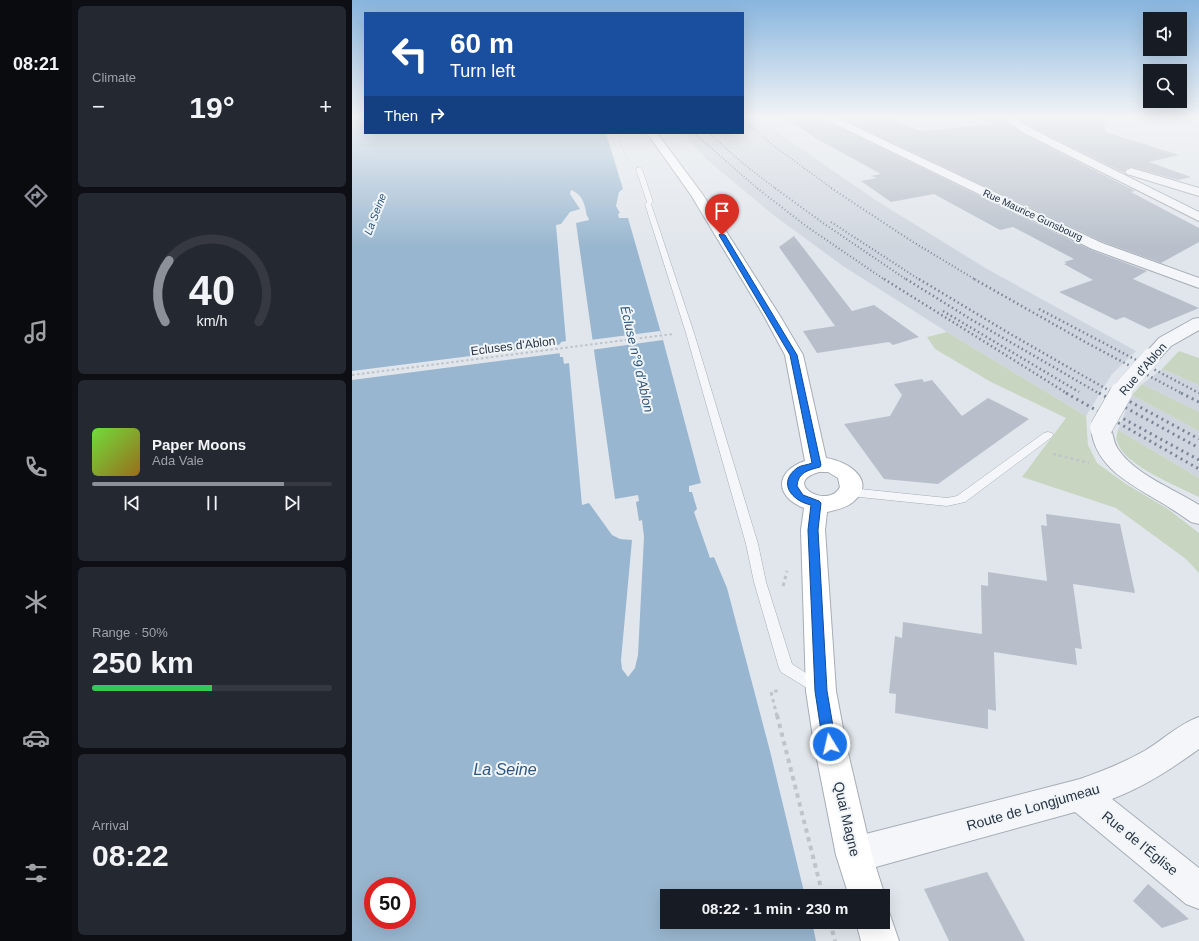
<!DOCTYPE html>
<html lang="en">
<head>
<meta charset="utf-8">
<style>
  :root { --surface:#171b24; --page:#242831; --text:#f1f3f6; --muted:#9ea1a6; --line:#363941; --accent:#8c9099 }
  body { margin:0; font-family:Helvetica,sans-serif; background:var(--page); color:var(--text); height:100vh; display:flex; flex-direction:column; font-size:15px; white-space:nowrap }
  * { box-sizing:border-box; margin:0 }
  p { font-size:13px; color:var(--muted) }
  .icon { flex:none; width:22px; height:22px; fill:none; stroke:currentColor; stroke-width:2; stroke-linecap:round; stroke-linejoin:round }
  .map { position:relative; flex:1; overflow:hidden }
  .details { display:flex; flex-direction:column; gap:6px; padding:6px; background:#0d0f14; width:280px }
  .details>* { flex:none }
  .top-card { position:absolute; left:12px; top:12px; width:380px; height:122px; border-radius:0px; box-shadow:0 4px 16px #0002; background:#1a4fa0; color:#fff; overflow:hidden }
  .controls { position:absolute; left:791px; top:12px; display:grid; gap:8px }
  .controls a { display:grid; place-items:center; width:44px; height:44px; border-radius:0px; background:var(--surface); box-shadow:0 4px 16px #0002; font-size:20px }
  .speed { position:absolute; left:12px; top:877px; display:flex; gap:8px; font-size:20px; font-weight:700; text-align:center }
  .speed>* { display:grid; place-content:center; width:52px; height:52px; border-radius:50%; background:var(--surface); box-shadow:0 4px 16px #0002; line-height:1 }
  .speed .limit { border:6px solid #d22; background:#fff; color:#111 }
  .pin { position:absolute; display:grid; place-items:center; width:34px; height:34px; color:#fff; margin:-41px -17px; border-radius:50% 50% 50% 0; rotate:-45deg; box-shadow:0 0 4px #0007 }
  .pin .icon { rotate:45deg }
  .me { position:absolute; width:44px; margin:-22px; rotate:351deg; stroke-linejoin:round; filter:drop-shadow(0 0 3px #0008) }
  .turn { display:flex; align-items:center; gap:14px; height:84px; padding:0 20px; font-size:18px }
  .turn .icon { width:52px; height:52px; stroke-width:2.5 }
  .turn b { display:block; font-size:28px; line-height:34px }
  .then { display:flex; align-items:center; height:38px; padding:0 20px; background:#0003; gap:8px; font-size:15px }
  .big { font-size:30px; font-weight:700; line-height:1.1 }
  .details .card { flex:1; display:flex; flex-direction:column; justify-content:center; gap:6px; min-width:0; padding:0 14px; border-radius:6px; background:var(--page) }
  .details .dial { align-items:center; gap:0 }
  .dial svg { height:104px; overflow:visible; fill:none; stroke:var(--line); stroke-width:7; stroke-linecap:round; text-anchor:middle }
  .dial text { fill:var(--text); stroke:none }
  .song { display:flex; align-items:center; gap:12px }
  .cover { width:48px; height:48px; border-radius:6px; background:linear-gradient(135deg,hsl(100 70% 55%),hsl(40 70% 35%)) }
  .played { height:4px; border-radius:2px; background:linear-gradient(90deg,var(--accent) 80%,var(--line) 80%) }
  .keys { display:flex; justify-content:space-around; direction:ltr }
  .heat { display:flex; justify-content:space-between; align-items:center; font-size:22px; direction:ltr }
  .charge { height:6px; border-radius:3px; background:linear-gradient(90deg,#34c759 50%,var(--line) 0) }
  .trip { position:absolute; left:308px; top:889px; width:230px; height:40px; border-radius:0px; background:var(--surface); box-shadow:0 4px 16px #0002; font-weight:700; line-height:40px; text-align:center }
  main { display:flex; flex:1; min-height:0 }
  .dock { display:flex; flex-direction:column; width:72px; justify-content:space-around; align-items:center; background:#090b0e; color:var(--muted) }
  .dock .icon { width:28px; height:28px }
  .dock .current { color:var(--accent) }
  .dock b { font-size:18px; color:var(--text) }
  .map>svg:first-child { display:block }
</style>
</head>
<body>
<main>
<nav class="dock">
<b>08:21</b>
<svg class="icon current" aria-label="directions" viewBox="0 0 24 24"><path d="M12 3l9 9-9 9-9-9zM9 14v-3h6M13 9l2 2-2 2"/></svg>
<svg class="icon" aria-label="music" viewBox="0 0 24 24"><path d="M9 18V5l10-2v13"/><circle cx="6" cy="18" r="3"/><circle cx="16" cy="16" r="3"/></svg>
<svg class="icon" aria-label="phone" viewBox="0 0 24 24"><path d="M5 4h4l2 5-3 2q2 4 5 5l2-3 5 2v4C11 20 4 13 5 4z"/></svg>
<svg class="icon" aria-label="climate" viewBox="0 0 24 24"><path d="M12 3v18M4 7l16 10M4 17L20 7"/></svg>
<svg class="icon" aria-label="car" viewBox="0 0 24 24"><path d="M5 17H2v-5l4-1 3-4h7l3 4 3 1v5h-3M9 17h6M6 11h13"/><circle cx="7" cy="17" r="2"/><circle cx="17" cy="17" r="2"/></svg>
<svg class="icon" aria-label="filters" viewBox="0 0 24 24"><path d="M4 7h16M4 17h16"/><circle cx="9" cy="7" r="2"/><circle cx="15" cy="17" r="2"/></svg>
</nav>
<section class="details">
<div class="card"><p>Climate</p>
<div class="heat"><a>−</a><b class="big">19°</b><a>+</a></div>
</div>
<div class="card dial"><svg viewBox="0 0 100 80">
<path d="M14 69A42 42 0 1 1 86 69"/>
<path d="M14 69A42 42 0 0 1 17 22" stroke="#8c9099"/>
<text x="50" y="56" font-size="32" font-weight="700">40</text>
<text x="50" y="72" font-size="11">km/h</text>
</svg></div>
<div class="card">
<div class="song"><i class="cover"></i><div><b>Paper Moons</b><p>Ada Vale</p></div></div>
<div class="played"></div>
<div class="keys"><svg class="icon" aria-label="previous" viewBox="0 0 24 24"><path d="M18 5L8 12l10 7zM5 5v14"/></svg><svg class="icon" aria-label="pause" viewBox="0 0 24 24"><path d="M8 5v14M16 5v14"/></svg><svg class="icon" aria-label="next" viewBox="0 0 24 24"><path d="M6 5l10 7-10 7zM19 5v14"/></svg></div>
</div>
<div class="card"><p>Range · 50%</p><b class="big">250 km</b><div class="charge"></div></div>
<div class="card"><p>Arrival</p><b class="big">08:22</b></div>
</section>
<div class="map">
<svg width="847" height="941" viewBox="0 0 847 941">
  <rect width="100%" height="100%" fill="#e1e6ec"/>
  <g fill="#cfd5de">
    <polygon points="391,117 403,117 525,201 635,269 784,351 760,374 734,416 595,332 491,266 420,214 353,158 331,133 391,133"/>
    <polygon points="810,369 847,385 847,412 790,384"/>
    <polygon points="780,395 847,431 847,478 766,430"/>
  </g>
  <g fill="#c8d6c1">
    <polygon points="595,332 734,416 736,445 745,463 774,484 816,509 847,533 847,573 834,559 764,508 670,477 714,418 639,382 583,349 575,337"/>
    <polygon points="827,351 847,358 847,385 810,369"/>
    <polygon points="790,384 847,412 847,431 780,395"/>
    <path d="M766,430l81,48v19c-22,-11 -60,-26 -76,-45 -3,-3 -5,-9 -7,-13z"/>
  </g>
  <path fill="#98b6cf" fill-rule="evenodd" d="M0,117h13v16h241l17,56 -4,3 -3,14 4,7 -2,1 1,4h9l35,122 38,143 -12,3v6h3l5,17 -3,3 16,46 4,-1 13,31 43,163 35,145h-138v26h145l4,19h-464zM219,190c13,5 14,17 16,26l1,1 1,3 -13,3 39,276 23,-4 1,6 -3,1 3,19 3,-1 2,17 -6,118 -3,13 -7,9 -6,-8 -1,-9 11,-120 -12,-1 -8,-4 -23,-32 -7,2 -13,-142 -5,1 -1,-7h-3l-1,-11 2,-4 5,-1 -10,-116 5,-1 9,-12 10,-3 -10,-15zM21,886h34v34h-34z"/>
  <g fill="#e1e6ec">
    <polygon points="308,331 311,340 239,350 238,340"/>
    <polygon points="212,344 209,347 209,353 0,380 0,371"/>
  </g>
  <g fill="#b8bfca">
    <polygon points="432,117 470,117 472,120 739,250 795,271 781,279 847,308 797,329 772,317 764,320 707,292 741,280 712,264 715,263 712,262 722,259 661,227 648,230 582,194 539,202 509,181 525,178 519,176 529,174 465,139"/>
    <polygon points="486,117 534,117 569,131 641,124 628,117 648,117 671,134 783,191 779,192 847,228 847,242 809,263 751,242"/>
    <polygon points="662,117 752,117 753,132 827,155 797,162 839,177 826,180 779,167 774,169 772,173 681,128"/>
    <polygon points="442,236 500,311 522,305 567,337 541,345 537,342 465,353 451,331 483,326 427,247"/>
    <polygon points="570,379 572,382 580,380 610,416 636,398 677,419 586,484 532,479 492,424 538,416 550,395 542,384"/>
    <polygon points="694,514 768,524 783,593 721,584 730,649 723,648 725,665 642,652 644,711 636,709 636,729 543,713 544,694 537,693 543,636 550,638 551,622 630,634 629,585 636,586 636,572 695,581 689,525 695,526"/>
    <polygon points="635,872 673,941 597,941 572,889"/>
    <polygon points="796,884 837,919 810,928 781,901"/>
  </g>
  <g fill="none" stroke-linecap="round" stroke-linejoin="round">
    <g stroke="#a5adb7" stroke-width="1">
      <g id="lane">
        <polygon points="287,167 290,169 301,202 299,204 342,333 406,544 414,582 440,664 471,684 473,689 471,694 466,695 429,672 427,668 402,582 394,544 334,333 293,204 295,202 284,169"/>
        <polygon points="696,432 700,433 701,435 700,437 613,502 595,506 498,496 494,495 492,492 494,489 498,488 595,498 605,496 692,433"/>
      </g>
    </g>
    <g stroke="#a5adb7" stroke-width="2">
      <g id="street">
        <polygon points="471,117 483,117 750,243 847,278 847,288 740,249 473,119"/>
        <polygon points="649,117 660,117 680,129 847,212 847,221 672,133"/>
        <polygon points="779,168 847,188 847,196 775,174 773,172 775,170"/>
        <polygon points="847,318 847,330 819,346 805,361 799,362 793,361 790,357 807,338 841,319"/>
        <path d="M749,422l7,2c6,7 4,17 10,25 16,25 56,40 81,56v19l-8,-2c-10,-7 -19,-13 -29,-19 -31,-19 -67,-35 -71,-75l3,-4z"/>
        <path d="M847,717v32c-28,20 -55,38 -87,50l87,69v41l-13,-5 -111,-92 -221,61 -12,-6 -6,-12 6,-12 12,-6 226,-58c23,-8 45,-17 66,-29 18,-11 33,-26 53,-33z"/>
      </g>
    </g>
    <g stroke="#a5adb7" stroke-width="2">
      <g id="secondary">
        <path d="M295,133h10l46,62 77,121 23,39 23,103c22,3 52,23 27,44 -7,6 -18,8 -26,10l-2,18 11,161 10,53 26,111 13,41 -2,6v-6h-34l-13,-41 -22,-111 -8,-53 -5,-161 3,-22c-30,-12 -29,-37 1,-47l-20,-106 -21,-39 -73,-121zM467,472h9l10,6 2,9c-11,23 -60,-4 -21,-15z"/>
        <polygon points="531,907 536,909 547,941 509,941 504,922 531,922"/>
      </g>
    </g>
    <g stroke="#bfc4ca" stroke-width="1" stroke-dasharray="1.5 1.5" stroke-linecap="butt">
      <polyline points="810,117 847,125"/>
      <polyline points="265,133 275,159"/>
      <polyline points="370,133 387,148"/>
    </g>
    <polyline stroke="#bfc4ca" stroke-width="2" stroke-dasharray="2.5 2.5" stroke-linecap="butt" points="0,375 321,334"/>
    <polyline stroke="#bfc4ca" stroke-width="2.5" stroke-dasharray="3 3" stroke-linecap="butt" points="701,454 737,463"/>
    <g stroke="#bfc4ca" stroke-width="3" stroke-dasharray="3.5 3.5" stroke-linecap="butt">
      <polyline points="431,586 435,571"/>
      <polyline points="425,716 419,692 429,690"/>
    </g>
    <g stroke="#bfc4ca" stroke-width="4" stroke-dasharray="4.5 4.5" stroke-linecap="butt">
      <polyline points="425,715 471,896"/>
      <polyline points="478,922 483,941"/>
    </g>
    <use href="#lane" fill="#f5f6f9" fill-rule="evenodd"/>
    <use href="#street" fill="#f5f6f9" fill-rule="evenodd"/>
    <use href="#secondary" fill="#fff" fill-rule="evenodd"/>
    <g stroke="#798697" stroke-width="1.5" stroke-dasharray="1 2" stroke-linecap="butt">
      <polyline points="391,120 423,147 481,189"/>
      <polyline points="342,133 406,189"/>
      <polyline points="357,133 388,161 424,189"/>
    </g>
    <g stroke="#798697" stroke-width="2" stroke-dasharray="1 2.5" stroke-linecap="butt">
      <polyline points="405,188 454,226 533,280"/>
      <polyline points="423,188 471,223 555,280"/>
      <polyline points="479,188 561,242 624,280"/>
      <polyline points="479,222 568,280"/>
    </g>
    <g stroke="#798697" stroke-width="2.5" stroke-dasharray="1.5 3" stroke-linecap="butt">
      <polyline points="532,279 716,394"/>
      <polyline points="554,279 620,320 748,394"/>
      <polyline points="567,279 660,335 763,394"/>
      <polyline points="622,279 735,343 831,394"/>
      <polyline points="687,309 847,393"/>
      <polyline points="591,311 727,392"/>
    </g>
    <g stroke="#798697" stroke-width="3" stroke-dasharray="2 4" stroke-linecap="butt">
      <polyline points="714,393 847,469"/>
      <polyline points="747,393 847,448"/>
      <polyline points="762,393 847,439"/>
      <polyline points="829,393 847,402"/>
      <polyline points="761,413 847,460"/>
    </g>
    <g stroke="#a5adb7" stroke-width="18" stroke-linecap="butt">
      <polyline id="street-bridge-far1" points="769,394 773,386 799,357"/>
    </g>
    <g stroke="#a5adb7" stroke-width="23" stroke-linecap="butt">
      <polyline id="street-bridge" points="749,428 769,393"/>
    </g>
    <use href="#street-bridge-far1" stroke="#f5f6f9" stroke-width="18"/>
    <use href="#street-bridge" stroke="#f5f6f9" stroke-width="22"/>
  </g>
  <linearGradient id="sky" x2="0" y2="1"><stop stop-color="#88b5de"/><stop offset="0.47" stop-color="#f2f4f6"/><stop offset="1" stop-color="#f2f4f6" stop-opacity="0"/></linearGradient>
  <rect width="847" height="248" fill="url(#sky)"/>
  <path fill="#1a73e8" stroke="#114b97" d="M368,234l5,1 72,120 24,110 -1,2c-11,3 -22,5 -23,19l6,9 16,6 2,2 -3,27 9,161 9,53 -2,4 -4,2 -5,-2 -2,-4 -8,-53 -7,-161 3,-25c-19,-4 -34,-22 -14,-37 4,-3 11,-3 15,-5l-22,-108 -71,-120z"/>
  <g text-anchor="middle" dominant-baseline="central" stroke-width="4" stroke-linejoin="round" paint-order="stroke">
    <g font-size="10" fill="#273445" stroke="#f1f5f8">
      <text transform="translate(681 215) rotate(25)">Rue Maurice Gunsbourg</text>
    </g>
    <g font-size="11" font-style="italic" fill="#2c567e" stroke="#f1f5f8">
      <text transform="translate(23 214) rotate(-69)">La Seine</text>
    </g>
    <g font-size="12" fill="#273445" stroke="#f1f5f8">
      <text transform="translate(161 346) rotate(-7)">Ecluses d'Ablon</text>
      <text transform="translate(791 369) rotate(-49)">Rue d'Ablon</text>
    </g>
    <g font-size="13" font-style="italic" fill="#2c567e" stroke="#f1f5f8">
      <text transform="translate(285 359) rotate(77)">Écluse n°9 d'Ablon</text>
    </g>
    <g font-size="14" fill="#273445" stroke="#f1f5f8">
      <text transform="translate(681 807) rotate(-16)">Route de Longjumeau</text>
      <text transform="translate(495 819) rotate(77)">Quai Magne</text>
      <text transform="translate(788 843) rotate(39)">Rue de l'Église</text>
    </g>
    <g font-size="16" font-style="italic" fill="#2c567e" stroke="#f1f5f8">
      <text x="153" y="769">La Seine</text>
    </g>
  </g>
</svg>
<div class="controls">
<a><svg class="icon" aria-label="sound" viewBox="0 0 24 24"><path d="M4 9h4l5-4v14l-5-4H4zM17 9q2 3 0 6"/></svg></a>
<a><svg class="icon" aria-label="search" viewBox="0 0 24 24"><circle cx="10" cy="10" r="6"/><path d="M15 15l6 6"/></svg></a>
</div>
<div class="speed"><div class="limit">50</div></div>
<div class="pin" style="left:370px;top:235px;background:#d93025"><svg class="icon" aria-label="arrive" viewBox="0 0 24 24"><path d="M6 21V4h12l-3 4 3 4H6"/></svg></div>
<svg class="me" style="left:478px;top:744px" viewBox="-20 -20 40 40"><circle r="17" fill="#1a73e8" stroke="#fff" stroke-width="3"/><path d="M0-11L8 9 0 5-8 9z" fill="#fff"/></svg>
<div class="trip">08:22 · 1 min · 230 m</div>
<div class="top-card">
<div class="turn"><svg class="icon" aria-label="left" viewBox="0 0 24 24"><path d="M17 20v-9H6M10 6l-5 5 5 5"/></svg><div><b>60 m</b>Turn left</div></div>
<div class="then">Then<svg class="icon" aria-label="right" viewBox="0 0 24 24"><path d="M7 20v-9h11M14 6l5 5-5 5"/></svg></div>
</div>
</div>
</main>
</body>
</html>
